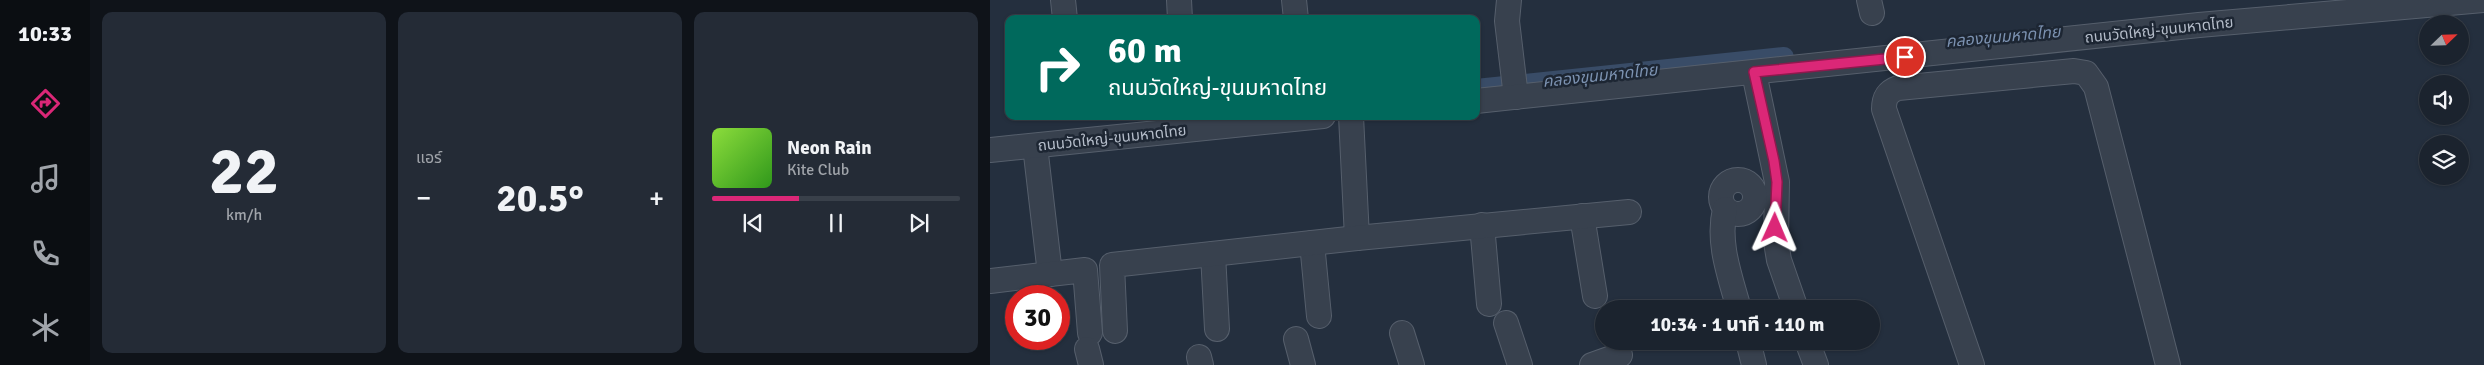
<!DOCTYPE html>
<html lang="th">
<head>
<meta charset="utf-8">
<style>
  :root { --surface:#1b232e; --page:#242b36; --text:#f1f3f6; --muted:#a0a4aa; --line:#39404a; --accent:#db2777 }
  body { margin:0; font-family:Signika,"Noto Sans Thai",sans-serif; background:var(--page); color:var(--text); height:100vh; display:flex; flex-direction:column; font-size:19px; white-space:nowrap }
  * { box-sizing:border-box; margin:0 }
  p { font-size:16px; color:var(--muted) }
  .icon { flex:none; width:28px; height:28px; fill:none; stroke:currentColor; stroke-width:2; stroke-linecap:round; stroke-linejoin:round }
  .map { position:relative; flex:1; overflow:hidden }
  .sheet { display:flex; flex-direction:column; gap:12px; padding:12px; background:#0f1319; width:900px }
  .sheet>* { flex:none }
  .top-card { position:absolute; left:15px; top:15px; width:475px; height:105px; border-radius:10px; box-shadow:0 1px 4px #0004,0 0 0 1px var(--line); background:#00695c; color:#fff; overflow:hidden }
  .needle { width:32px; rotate:67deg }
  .buttons { position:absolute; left:1429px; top:15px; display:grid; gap:10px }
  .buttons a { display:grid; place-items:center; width:50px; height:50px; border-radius:50%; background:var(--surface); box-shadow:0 1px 4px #0004,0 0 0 1px var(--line); font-size:25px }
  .speed { position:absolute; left:15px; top:285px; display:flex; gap:10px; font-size:25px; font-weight:700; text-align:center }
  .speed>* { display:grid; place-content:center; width:65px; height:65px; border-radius:50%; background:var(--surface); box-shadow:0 1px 4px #0004,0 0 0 1px var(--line); line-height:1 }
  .speed .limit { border:8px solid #d22; background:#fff; color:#111 }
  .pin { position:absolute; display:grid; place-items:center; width:42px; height:42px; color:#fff; margin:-21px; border:2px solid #fff; border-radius:50%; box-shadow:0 1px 5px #0007 }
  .me { position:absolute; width:55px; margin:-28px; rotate:1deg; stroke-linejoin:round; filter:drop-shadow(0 0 4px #0008) }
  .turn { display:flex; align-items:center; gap:18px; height:105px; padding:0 20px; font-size:22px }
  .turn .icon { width:65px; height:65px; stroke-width:2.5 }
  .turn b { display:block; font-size:35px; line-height:42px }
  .big { font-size:38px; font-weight:800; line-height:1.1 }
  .sheet .card { flex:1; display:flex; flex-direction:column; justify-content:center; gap:8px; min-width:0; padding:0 18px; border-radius:10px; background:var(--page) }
  .sheet .dial { align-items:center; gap:0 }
  .dial b { font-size:65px; line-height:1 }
  .song { display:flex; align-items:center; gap:15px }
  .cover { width:60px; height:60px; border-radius:8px; background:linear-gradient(135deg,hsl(90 70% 55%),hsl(110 70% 35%)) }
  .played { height:5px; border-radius:2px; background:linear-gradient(90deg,var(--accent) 35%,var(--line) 35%) }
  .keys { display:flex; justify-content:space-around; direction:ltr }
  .heat { display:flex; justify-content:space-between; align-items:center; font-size:28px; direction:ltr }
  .sheet .tiles { flex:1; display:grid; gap:12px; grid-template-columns:repeat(3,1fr) }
  .trip { position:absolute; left:605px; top:300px; width:285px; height:50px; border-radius:25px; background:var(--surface); box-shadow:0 1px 4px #0004,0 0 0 1px var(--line); font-weight:800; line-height:50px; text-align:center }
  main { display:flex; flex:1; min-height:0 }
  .menu { display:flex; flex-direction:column; width:90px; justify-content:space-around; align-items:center; background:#0b0e12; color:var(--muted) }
  .menu .icon { width:35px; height:35px }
  .menu .selected { color:var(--accent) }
  .menu b { font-size:22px; color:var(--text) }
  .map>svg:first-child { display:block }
</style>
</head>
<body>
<main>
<nav class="menu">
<b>10:33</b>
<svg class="icon selected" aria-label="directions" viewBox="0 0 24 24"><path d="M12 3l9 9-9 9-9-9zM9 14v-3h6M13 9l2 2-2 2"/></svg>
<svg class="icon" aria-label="music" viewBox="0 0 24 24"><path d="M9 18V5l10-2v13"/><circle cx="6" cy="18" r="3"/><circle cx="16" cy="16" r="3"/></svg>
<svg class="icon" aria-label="phone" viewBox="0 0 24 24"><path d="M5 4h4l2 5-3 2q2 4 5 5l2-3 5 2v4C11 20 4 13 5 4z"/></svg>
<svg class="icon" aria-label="climate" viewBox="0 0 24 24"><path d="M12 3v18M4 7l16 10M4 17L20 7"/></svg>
</nav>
<section class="sheet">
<div class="tiles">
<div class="card dial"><b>22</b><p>km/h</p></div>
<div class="card"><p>แอร์</p>
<div class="heat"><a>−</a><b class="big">20.5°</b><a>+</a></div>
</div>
<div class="card">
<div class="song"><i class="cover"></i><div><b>Neon Rain</b><p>Kite Club</p></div></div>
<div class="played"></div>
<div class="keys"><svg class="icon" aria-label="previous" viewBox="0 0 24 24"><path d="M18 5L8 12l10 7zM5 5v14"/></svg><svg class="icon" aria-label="pause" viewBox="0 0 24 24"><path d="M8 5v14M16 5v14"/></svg><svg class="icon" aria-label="next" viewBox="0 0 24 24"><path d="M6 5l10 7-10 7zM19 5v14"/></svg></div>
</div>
</div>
</section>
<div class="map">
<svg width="1494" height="365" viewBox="0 0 1494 365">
  <rect width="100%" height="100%" fill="#242f3e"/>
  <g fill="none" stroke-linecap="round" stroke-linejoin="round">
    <polyline stroke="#394c67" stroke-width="20" points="486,89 794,57"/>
    <g stroke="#565f6c" stroke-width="26">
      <g id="minor">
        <polyline points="73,0 75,19"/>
        <polyline points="189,0 190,19"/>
        <polyline points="304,0 306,19"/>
        <polyline points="519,0 517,21 526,97"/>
        <polyline points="879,0 882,13"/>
        <polyline points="764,73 787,182 786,242 789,260 806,309"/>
        <polyline points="486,101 1209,25 1494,0"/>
        <polyline points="361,116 367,238"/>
        <polyline points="45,146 60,274"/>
        <polyline points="0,150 333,116"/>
        <circle cx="748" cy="197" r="17"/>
        <path d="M735,209c-8,34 5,67 14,100"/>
        <polyline points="592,216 605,296"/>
        <polyline points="492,225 499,304"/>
        <polyline points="322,243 329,316"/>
        <polyline points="223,254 227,329"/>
        <polyline points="0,281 95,270 100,333"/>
        <polyline points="516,323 530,365"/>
        <polyline points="125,331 122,265 367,238 639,212"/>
        <polyline points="412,333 422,365"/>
        <polyline points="306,339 313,365"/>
        <polyline points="758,341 764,365"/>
        <polyline points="817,341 826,365"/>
        <polyline points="97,349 101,365"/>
        <polyline points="209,357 211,365"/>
        <polyline points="602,365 630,355"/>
        <path d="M982,365l-88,-256c0,-11 3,-17 14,-21l176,-17 12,2 10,14 72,278"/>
      </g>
    </g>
    <use href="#minor" stroke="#38414e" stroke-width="24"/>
  </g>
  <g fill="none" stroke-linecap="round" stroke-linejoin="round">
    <g stroke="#8e194d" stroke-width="12">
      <polyline id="route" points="785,228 787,182 784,161 764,72 915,57"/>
    </g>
    <use href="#route" stroke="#db2777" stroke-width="9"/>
  </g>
  <g text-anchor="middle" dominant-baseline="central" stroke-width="5" stroke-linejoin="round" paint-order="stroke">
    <g font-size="15" fill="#b4bcc9" stroke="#1d2633">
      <text transform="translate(1169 30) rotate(-6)">ถนนวัดใหญ่-ขุนมหาดไทย</text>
      <text transform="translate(122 138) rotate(-6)">ถนนวัดใหญ่-ขุนมหาดไทย</text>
    </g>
    <g font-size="16" font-style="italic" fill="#7c92b1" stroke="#1d2633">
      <text transform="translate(1013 37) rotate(-5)">คลองขุนมหาดไทย</text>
      <text transform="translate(610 76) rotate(-6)">คลองขุนมหาดไทย</text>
    </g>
  </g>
</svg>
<div class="buttons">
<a><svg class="needle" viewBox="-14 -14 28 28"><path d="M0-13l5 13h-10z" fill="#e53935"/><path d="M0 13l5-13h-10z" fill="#a0a4aa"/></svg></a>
<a><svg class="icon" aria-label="sound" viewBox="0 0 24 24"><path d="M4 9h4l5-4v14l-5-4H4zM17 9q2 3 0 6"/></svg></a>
<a><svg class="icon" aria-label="layers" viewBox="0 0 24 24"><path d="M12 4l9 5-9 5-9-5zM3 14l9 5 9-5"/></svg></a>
</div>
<div class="speed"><div class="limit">30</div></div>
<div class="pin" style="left:915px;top:57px;background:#d93025"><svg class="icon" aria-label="arrive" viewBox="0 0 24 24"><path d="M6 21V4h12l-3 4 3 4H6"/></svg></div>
<svg class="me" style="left:785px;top:228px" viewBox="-20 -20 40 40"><path d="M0-17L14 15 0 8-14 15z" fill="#db2777" stroke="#fff" stroke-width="4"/></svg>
<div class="trip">10:34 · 1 นาที · 110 m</div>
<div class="top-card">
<div class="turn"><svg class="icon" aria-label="right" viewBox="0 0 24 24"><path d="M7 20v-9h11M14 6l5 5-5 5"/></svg><div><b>60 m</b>ถนนวัดใหญ่-ขุนมหาดไทย</div></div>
</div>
</div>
</main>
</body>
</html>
